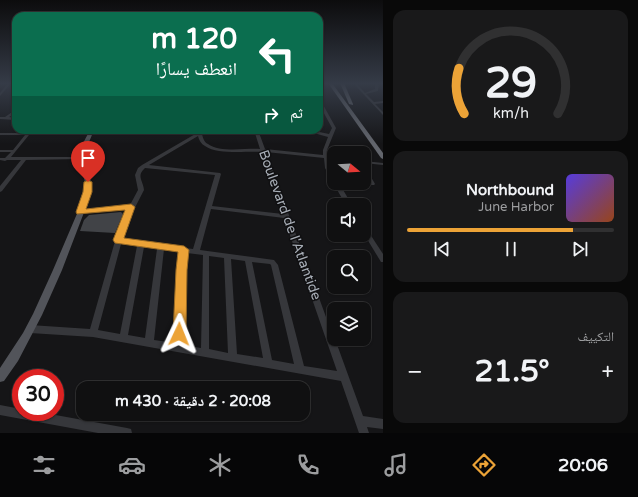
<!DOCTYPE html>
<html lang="ar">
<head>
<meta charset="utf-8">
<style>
  :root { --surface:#101011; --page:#19191a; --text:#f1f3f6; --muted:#9c9d9f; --line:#303031; --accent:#eca337 }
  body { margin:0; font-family:"Varela Round","Noto Naskh Arabic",sans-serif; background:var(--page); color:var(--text); direction:rtl; height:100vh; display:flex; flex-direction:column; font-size:15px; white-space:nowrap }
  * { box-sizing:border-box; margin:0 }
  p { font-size:13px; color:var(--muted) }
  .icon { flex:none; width:22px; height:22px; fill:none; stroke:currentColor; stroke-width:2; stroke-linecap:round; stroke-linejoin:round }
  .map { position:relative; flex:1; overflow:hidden; direction:ltr }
  .side { display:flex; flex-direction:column; gap:10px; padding:10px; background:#090909; width:255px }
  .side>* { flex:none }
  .hud { position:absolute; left:12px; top:12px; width:311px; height:122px; border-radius:12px; box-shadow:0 1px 3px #0004,0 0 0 1px var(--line); direction:rtl; background:#0b6e4f; color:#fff; overflow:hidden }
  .needle { width:26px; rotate:108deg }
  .buttons { position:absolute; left:327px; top:146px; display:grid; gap:8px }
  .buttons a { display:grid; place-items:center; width:44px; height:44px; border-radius:8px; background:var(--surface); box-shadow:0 1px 3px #0004,0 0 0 1px var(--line); font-size:20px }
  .speed { position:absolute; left:12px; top:369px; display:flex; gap:8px; font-size:20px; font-weight:700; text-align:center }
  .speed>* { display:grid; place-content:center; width:52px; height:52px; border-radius:50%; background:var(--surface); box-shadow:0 1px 3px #0004,0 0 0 1px var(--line); line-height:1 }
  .speed .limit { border:6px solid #d22; background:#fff; color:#111 }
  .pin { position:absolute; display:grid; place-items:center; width:34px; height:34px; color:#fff; margin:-41px -17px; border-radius:50% 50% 50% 0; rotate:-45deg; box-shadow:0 0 4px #0007 }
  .pin .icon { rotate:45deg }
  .me { position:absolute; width:44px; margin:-22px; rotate:2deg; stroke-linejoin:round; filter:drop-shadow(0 0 3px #0008) }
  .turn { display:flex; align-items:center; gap:14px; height:84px; padding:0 20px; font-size:18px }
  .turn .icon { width:52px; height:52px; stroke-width:2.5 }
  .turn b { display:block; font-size:28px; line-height:34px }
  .then { display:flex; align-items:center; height:38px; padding:0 20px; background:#0003; gap:8px; font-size:15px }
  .big { font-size:30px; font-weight:800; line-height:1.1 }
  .side .tile { flex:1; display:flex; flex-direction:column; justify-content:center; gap:6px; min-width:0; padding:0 14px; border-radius:12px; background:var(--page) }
  .side .dial { align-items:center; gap:0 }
  .dial svg { height:104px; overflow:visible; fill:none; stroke:var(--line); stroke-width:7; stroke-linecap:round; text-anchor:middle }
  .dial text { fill:var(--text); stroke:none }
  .song { display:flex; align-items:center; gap:12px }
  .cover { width:48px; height:48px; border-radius:6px; background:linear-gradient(135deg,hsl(250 70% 55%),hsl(20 70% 35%)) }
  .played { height:4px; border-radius:2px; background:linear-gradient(90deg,var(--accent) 80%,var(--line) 80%) }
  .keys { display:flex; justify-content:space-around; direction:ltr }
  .heat { display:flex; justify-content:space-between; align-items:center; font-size:22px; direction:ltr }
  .trip { position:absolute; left:76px; top:381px; width:234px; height:40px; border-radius:12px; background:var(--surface); box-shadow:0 1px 3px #0004,0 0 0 1px var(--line); font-weight:800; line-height:40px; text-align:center; direction:rtl }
  .tabs { display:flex; height:64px; justify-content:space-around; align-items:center; background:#060607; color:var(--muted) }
  .tabs .icon { width:28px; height:28px }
  .tabs .selected { color:var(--accent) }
  .tabs b { font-size:18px; color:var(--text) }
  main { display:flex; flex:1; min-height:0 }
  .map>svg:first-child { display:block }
</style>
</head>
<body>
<main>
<section class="side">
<div class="tile dial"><svg viewBox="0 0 100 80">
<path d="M14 69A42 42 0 1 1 86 69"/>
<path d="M14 69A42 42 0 0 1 10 34" stroke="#eca337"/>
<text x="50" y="56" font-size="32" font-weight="700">29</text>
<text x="50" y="72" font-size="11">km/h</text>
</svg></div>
<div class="tile">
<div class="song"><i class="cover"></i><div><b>Northbound</b><p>June Harbor</p></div></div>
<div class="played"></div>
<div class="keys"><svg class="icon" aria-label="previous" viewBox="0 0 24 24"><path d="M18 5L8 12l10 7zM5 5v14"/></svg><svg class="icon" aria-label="pause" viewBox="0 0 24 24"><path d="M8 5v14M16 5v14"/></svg><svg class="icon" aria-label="next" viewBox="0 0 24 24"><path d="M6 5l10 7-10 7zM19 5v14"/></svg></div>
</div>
<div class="tile"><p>التكييف</p>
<div class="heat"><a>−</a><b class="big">21.5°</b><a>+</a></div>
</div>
</section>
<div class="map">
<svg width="383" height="433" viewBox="0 0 383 433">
  <rect width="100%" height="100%" fill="#151517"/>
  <polygon fill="#414347" points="121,212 123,214 115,233 80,231 84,220 89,215"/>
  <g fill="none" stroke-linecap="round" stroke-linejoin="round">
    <g fill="#36373b" fill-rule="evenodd">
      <polygon points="0,83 4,83 0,85"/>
      <polygon points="8,83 11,83 0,96 0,93"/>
      <polygon points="353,83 356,83 365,93 375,89 375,83 379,83 378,91 366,94 374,102 383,101 383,103 375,104 383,112 383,115"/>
      <path d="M319,100l2,1 15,27 -9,22 1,6 6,1v2h-6l1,9 5,8v6l-2,-1 -7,-13 -1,-10 -58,-6 68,187h1l28,77 20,3v10l-16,-2 2,6h-10l-18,-52 -248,-44 -63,-4 -3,-1 -1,-3 1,-3 3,-1 60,4 29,-102 9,-18 -48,5 -3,-2 1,-1 52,-6 8,-15 -3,-15 3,-7 4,-3 55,-32v-3h10l-5,4c1,4 2,8 6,10 12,9 38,4 52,5l-6,-19h4l7,19 58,6v-5l5,-13 -25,-7h7l19,4 3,-6 -13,-24zM198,136c1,4 3,8 7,10 13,9 40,5 56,6l22,62 -71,-8 9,-32 -1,-1 -71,-8zM145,168l70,7 -22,74 -29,-4 -3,-1h-2l-37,-5 3,-12 19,-37c-1,-10 -8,-14 1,-22zM211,209l73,9 53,153 -33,-5 -26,-101 -4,-5 -74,-10zM121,244l16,2 -17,88 -22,-4zM144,247l13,2 -12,89 -17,-3zM164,249l16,3 -4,33 -1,58 -21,-3zM187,253l16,2 -2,93 -18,-3 1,-60zM209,256l15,2 4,95 -19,-4zM231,259l14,2 18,97 -26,-4zM252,262l18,2 1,1 23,99 -22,-4z"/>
      <polygon points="15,110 16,110 16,113 9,117 16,118 16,120 0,119 0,117 5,117"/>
      <polygon points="29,130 33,130 11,157 81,157 83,158 81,159 26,160 2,191 0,192 0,186 21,160 7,160 5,161 0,160 0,158 5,158 11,152 0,152 0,150 13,150 25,135 0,135 0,133 27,133"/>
      <polygon points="364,161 383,163 383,165 364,163"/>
      <polygon points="364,168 367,170 375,184 374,185 370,185 369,184 364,174"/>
      <polygon points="334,182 334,183 339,183 352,205 346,205 333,183"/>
      <polygon points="364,227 366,228 383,254 383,262 381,262 364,234"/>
      <polygon points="0,405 21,409 21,412 39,412 127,428 131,429 132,433 98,433 0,415"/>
    </g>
    <polygon fill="#52545a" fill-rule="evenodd" points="90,130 94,130 87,147 84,158 91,182 88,202 62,270 42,315 18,361 4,381 0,382 0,368 23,333 33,314 53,270 82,202 85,182 78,158 81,147"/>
    <g fill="#62656c" fill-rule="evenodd">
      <polygon points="328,83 332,83 383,153 383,159 381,158"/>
      <polygon points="340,83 344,83 353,104 353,105 349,104"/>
    </g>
  </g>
  <linearGradient id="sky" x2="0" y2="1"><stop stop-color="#0c0c0d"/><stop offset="0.58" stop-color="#353b47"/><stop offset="1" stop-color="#353b47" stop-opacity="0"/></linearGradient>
  <rect width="383" height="144" fill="url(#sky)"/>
  <polygon fill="#eca337" stroke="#996a24" points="88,180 92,182 92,192 86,209 131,204 135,207 124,238 184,246 189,250 187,270 186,334 184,337 179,339 175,337 173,334 176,270 178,252 115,243 113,240 125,210 77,214 76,212 83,192 84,182"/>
  <g text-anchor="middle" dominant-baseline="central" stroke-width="3" stroke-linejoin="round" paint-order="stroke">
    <g font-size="14" fill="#a7adb6" stroke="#101012">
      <text transform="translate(290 225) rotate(70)">Boulevard de l'Atlantide</text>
    </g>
  </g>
</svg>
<div class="buttons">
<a><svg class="needle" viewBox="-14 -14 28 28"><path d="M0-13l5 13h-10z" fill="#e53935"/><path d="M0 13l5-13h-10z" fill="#9c9d9f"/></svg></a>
<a><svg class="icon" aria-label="sound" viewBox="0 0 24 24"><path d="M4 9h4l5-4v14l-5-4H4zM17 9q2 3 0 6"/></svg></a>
<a><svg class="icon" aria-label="search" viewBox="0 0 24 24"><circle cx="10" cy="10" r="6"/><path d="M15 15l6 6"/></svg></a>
<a><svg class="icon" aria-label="layers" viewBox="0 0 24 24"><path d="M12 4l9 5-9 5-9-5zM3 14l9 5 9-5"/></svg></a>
</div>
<div class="speed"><div class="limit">30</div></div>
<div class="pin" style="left:88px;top:182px;background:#d93025"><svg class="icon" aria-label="arrive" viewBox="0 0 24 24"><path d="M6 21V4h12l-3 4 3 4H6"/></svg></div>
<svg class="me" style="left:179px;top:334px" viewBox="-20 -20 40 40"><path d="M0-17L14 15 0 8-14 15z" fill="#eca337" stroke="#fff" stroke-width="4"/></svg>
<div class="trip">20:08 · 2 دقيقة · 430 m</div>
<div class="hud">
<div class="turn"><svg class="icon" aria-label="left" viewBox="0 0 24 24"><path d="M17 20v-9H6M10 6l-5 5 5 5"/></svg><div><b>120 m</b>انعطف يسارًا</div></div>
<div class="then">ثم<svg class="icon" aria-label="right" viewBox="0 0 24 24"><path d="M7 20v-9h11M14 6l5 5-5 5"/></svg></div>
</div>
</div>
</main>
<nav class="tabs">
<b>20:06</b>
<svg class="icon selected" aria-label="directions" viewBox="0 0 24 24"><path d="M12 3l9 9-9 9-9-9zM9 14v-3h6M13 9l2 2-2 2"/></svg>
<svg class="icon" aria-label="music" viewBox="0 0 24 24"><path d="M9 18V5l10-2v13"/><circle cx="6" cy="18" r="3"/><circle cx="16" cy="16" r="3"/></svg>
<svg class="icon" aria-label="phone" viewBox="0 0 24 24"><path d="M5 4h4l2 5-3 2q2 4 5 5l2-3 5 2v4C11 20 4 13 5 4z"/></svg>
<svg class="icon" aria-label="climate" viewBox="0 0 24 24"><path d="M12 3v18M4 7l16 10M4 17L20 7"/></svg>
<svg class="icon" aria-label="car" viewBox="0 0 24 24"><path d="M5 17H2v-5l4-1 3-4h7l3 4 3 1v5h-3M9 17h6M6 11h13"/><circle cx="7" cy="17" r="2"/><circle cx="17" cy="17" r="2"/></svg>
<svg class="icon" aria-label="filters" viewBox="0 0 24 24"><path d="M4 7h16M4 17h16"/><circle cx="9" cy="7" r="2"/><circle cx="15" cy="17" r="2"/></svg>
</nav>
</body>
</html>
